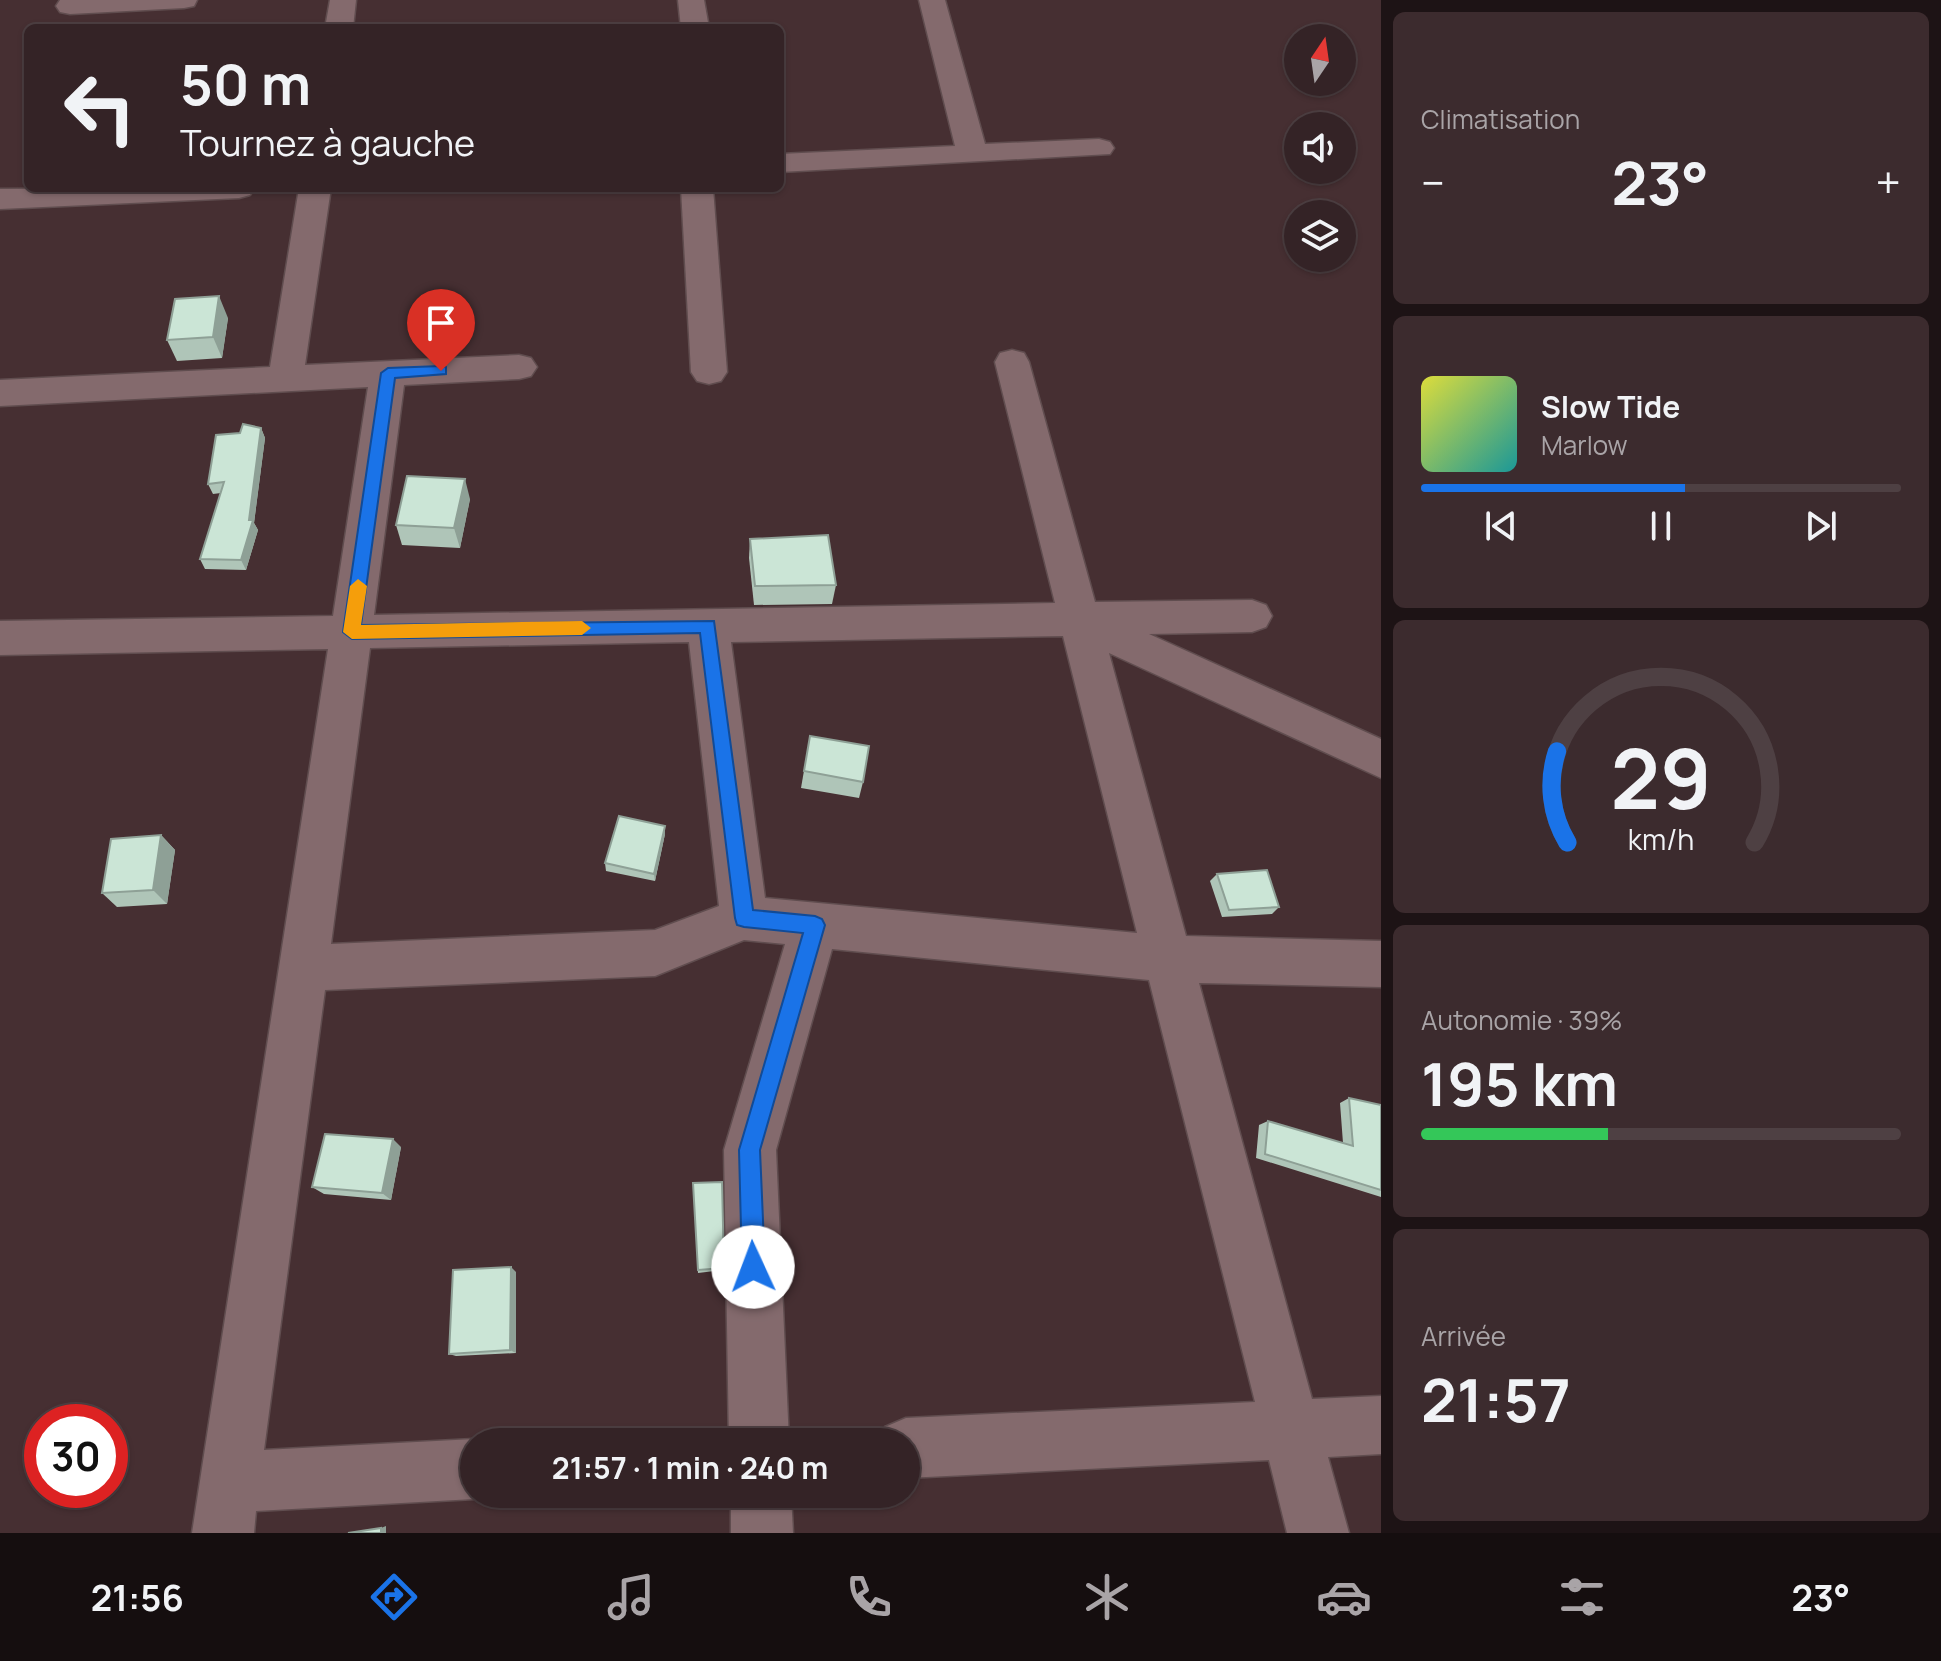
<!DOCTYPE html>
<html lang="fr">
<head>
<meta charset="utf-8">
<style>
  :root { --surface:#342326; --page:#3c2b2e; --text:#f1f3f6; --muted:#a9a4a7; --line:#4e4043; --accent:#1a73e8 }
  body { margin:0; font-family:Manrope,sans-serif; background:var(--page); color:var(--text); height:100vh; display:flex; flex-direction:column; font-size:30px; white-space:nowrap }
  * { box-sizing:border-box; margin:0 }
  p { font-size:26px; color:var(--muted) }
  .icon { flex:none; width:44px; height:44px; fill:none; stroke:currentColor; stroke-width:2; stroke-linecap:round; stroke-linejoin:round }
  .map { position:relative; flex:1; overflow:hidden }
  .details { display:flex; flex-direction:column; gap:12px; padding:12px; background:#1d1315; width:560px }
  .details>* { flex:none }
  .banner { position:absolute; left:24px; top:24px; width:760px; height:168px; border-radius:12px; box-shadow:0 2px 6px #0004,0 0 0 2px var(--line); background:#342326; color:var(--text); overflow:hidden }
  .needle { width:52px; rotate:13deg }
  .buttons { position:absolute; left:1284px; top:24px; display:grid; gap:16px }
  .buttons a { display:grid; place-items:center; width:72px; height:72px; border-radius:50%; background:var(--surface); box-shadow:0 2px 6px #0004,0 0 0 2px var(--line); font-size:40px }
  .speed { position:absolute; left:24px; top:1404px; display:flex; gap:16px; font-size:40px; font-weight:700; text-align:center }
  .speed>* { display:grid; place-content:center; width:104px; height:104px; border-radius:50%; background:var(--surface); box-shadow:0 2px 6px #0004,0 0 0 2px var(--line); line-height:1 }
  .speed .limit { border:12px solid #d22; background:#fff; color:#111 }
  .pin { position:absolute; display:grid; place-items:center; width:68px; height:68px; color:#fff; margin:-82px -34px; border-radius:50% 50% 50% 0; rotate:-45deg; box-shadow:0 0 8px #0007 }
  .pin .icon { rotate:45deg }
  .me { position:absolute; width:88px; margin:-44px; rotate:358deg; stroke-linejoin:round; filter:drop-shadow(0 0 6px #0008) }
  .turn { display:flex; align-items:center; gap:28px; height:168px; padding:0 24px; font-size:36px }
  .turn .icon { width:104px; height:104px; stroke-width:2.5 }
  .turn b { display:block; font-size:56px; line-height:68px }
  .big { font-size:60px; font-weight:700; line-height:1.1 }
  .details .widget { flex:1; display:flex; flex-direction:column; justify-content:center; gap:12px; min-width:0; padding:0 28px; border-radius:12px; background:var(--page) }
  .details .dial { align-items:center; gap:0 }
  .dial svg { height:208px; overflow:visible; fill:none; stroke:var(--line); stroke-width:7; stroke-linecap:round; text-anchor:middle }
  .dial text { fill:var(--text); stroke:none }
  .song { display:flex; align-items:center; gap:24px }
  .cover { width:96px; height:96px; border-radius:12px; background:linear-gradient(135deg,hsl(60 70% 55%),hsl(180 70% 35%)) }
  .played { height:8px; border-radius:4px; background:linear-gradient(90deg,var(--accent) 55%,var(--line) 55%) }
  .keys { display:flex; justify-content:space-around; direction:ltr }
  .heat { display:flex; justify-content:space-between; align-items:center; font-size:44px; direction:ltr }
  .charge { height:12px; border-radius:6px; background:linear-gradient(90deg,#34c759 39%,var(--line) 0) }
  .trip { position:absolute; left:460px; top:1428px; width:460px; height:80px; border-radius:40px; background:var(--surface); box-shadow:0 2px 6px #0004,0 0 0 2px var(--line); font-weight:700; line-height:80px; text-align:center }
  .dock { display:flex; height:128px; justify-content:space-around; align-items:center; background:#150e0f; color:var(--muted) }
  .dock .icon { width:56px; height:56px }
  .dock .selected { color:var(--accent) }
  .dock b { font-size:36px; color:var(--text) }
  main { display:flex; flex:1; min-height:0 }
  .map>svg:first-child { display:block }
</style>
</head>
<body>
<main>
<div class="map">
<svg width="1381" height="1533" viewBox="0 0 1381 1533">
  <rect width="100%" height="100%" fill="#462f32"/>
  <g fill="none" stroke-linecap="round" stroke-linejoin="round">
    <g stroke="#604d4f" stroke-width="3">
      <g id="minor">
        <polygon points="60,0 197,0 194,6 184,8 70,14 60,12 56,6"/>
        <polygon points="330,0 356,0 353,28 325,28"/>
        <polygon points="678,0 704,0 709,28 681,28"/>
        <polygon points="919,0 945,0 985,144 1099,139 1110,142 1114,148 1110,154 780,172 780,154 955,146"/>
        <polygon points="255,188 250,195 239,198 0,209 0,189"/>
        <path d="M299,188h32l-26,177 214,-10 12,3 6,9 -6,9 -12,3 -115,6 -30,230 681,-12 -60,-241 5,-9 12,-3 12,3 5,9 66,240 157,-2 14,5 6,11 -6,11 -14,5 -103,2 232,105v39l-272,-125 77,283 195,5v46l-182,-4 113,416 69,-3v58l-53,3 21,76h-62l-18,-73 -363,18v-36h-27l6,-15 21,-9 349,-16 -106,-422 -317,-31 -56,201 13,292h-60l-5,-292 61,-206 -41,-4 -89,36 -330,14 -61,460 210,-11 7,3h-7v52h12l-12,5 -218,12 -2,22h-62l136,-884 -328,6v-34l333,-5 35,-229 -368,19v-26l270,-13zM1063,636l74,297 -372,-35 -34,-256zM689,642l30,264 -64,24 -324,14 39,-296z"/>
        <polygon points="681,188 713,188 727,372 721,381 709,384 697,381 691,372"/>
        <polygon points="731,1494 791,1494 793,1533 731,1533"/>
      </g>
    </g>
    <use href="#minor" fill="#846a6d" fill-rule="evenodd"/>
  </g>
  <g fill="#afc5b8">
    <polygon points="228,318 222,358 177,361 167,340"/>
    <polygon points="261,428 265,438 254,523 258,530 246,570 205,569 200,559 221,493 213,494 208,484"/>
    <polygon points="470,499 460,548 402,545 396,525"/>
    <polygon points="750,539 836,585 832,604 754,605 749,558"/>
    <polygon points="810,736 863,782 859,798 801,788"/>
    <polygon points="665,834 655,881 606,871 605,863"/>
    <polygon points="161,835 175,850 167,904 117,907 102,893"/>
    <polygon points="1217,874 1279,907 1272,914 1222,917 1210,881"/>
    <polygon points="1349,1098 1381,1105 1381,1197 1256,1158 1259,1125 1268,1121 1343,1143 1340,1103"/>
    <polygon points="401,1147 391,1200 324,1194 312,1187"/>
    <polygon points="693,1183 724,1268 723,1270 698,1273"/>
    <polygon points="516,1272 516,1353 456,1356 449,1354"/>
  </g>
  <g fill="#8ea096">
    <polygon points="219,296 228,318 222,358 213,337"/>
    <polygon points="261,428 265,438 254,523 258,530 246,570 241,560 249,520"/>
    <polygon points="465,479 470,499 460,548 454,528"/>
    <polygon points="665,826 665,834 655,881 654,874"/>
    <polygon points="161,835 175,850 167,904 153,890"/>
    <polygon points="393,1139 401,1147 391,1200 382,1193"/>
    <polygon points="511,1267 516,1272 516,1353 510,1350"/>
    <polygon points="386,1526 386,1533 381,1533 381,1528"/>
  </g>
  <g fill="#cbe5d6" stroke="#8ea096" stroke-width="2">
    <polygon points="219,296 213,337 167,340 175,299"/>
    <polygon points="243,424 261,428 249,520 253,520 241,560 200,559 224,482 208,484 216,435 240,433"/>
    <polygon points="407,476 465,479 454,528 396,525"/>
    <polygon points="828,535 836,585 755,586 750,539"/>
    <polygon points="810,736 869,746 863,782 804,771"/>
    <polygon points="619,816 665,826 654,874 605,863"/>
    <polygon points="161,835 153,890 102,893 111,839"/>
    <polygon points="1267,870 1279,907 1229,910 1217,874"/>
    <polygon points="1349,1098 1381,1105 1381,1190 1265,1154 1268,1121 1353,1146"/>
    <polygon points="325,1134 393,1139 382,1193 312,1187"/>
    <polygon points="722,1182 724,1268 698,1270 693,1183"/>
    <polygon points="511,1267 510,1350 449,1354 453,1270"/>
    <polygon points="381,1528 381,1533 348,1533"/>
  </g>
  <polygon fill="#1a73e8" stroke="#114b97" stroke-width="2" points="441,366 446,367 446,374 395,378 361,625 714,621 753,910 815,916 822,919 825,925 760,1150 765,1267 761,1275 753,1278 745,1275 742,1267 739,1150 803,933 744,927 737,925 735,918 700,633 352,639 343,632 381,373 388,368"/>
  <polygon fill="#f59e0b" points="358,579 367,586 361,625 582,621 591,628 582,635 352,639 343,632 350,586"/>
</svg>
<div class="buttons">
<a><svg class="needle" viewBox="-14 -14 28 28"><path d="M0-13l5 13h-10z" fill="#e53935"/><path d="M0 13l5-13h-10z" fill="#a9a4a7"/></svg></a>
<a><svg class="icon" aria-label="sound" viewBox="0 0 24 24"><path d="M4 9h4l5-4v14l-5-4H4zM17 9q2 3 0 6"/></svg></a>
<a><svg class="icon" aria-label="layers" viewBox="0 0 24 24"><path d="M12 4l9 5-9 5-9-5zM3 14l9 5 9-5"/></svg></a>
</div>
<div class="speed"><div class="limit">30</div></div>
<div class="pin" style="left:441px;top:371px;background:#d93025"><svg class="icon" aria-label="arrive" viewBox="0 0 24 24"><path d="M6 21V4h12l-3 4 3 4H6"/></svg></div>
<svg class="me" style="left:753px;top:1267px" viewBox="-20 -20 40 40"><circle r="19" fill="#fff"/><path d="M0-13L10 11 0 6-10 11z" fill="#1a73e8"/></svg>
<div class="trip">21:57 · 1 min · 240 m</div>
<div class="banner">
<div class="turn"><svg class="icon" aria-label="left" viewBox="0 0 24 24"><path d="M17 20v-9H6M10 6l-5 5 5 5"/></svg><div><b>50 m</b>Tournez à gauche</div></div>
</div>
</div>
<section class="details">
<div class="widget"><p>Climatisation</p>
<div class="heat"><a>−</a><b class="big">23°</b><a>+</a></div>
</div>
<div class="widget">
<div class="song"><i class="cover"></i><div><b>Slow Tide</b><p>Marlow</p></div></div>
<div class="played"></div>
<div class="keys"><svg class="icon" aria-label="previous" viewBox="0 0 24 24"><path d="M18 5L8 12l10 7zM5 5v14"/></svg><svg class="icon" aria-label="pause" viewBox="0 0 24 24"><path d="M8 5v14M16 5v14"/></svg><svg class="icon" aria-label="next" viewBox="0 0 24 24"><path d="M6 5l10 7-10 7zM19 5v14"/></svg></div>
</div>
<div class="widget dial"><svg viewBox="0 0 100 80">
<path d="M14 69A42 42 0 1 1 86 69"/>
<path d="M14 69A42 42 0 0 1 10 34" stroke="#1a73e8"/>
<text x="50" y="56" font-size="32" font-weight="700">29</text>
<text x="50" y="72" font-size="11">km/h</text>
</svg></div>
<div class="widget"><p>Autonomie · 39%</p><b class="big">195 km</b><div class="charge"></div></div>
<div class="widget"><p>Arrivée</p><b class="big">21:57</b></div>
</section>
</main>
<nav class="dock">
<b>21:56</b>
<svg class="icon selected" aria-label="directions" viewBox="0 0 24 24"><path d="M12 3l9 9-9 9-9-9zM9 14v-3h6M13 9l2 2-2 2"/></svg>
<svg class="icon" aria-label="music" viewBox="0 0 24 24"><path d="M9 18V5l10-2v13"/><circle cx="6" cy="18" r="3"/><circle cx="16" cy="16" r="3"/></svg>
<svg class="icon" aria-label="phone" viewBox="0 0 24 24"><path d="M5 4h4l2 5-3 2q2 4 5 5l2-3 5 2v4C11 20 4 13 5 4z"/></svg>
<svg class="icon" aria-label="climate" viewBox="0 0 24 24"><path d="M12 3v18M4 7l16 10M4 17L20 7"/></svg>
<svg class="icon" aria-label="car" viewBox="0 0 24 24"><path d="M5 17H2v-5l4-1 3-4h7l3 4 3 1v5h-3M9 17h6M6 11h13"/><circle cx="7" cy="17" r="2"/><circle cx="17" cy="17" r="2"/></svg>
<svg class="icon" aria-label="filters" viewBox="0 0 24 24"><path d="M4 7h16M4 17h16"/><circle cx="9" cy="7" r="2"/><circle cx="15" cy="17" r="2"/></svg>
<b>23°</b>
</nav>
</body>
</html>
